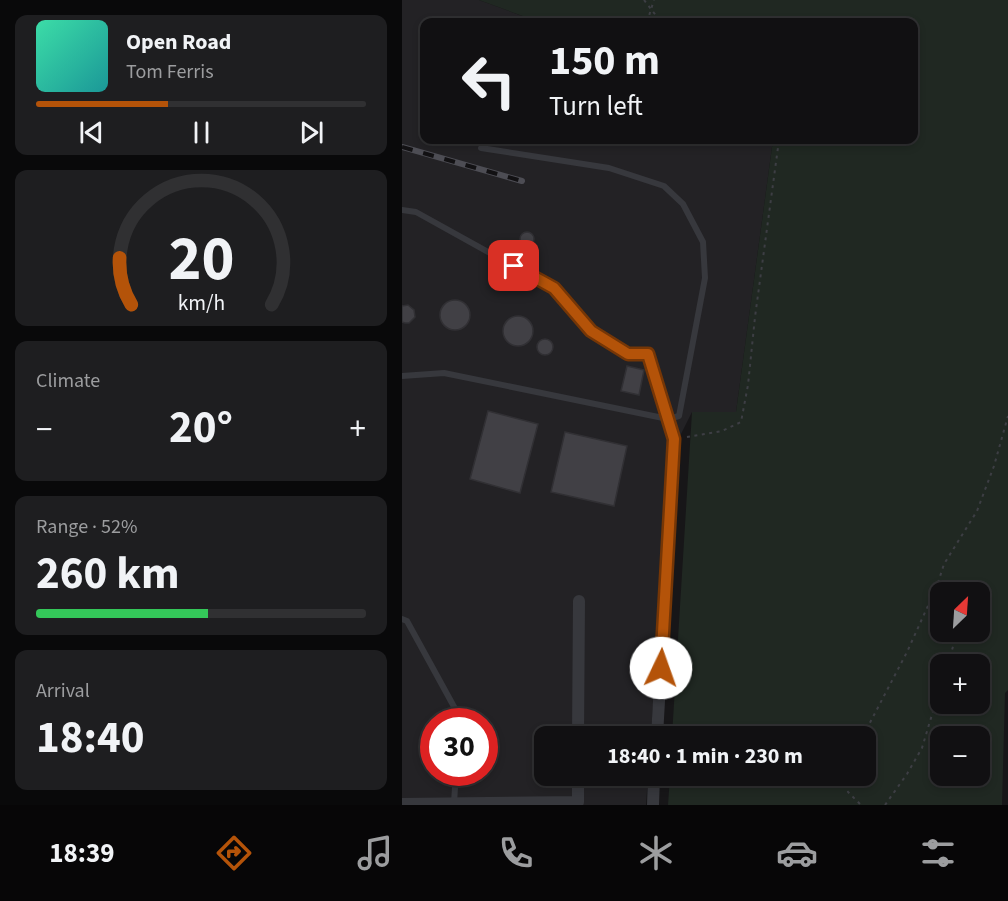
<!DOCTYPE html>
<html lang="en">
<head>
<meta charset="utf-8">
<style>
  :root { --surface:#111012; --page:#1e1e20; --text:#f1f3f6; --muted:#9c9d9f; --line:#303032; --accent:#b45309 }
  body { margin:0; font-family:"Source Sans 3",sans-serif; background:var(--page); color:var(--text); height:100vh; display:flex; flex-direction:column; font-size:22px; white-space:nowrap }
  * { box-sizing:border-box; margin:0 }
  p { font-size:20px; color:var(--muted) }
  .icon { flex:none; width:33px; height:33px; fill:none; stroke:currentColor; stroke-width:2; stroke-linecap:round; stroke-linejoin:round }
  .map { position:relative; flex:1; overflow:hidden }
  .panel { display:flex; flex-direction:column; gap:15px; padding:15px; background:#09090a; width:402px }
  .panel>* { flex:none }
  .top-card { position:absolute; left:18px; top:18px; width:498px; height:126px; border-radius:12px; box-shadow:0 3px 9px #0003,0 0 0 2px var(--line); background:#111012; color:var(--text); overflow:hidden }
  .needle { width:39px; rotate:25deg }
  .tools { position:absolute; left:528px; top:582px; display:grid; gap:12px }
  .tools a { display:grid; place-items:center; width:60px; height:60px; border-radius:12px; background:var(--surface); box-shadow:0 3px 9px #0003,0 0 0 2px var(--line); font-size:30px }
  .speed { position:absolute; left:18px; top:708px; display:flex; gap:12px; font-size:30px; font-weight:700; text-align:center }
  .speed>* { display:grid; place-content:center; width:78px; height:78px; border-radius:50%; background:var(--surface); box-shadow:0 3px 9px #0003,0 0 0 2px var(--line); line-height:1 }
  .speed .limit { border:9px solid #d22; background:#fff; color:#111 }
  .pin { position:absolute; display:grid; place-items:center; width:51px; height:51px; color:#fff; margin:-26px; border-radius:12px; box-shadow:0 3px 9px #0006 }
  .me { position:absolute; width:66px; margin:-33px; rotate:3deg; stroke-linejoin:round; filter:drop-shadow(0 0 4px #0008) }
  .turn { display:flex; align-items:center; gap:21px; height:126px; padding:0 30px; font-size:27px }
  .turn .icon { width:78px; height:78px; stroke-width:2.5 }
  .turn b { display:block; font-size:42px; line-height:51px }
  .big { font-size:45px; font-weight:700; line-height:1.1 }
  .panel .card { flex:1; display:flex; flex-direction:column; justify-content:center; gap:9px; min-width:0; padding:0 21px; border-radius:12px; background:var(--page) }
  .panel .dial { align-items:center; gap:0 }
  .dial svg { height:156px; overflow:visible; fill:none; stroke:var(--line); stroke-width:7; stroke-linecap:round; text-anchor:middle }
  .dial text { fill:var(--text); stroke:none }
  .song { display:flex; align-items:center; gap:18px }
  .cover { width:72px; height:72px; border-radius:9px; background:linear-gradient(135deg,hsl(160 70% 55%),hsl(180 70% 35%)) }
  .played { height:6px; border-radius:3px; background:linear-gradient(90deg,var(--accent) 40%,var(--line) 40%) }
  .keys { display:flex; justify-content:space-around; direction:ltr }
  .heat { display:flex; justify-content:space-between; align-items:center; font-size:33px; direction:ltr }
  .charge { height:9px; border-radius:4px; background:linear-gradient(90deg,#34c759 52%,var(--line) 0) }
  .trip { position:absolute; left:132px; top:726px; width:342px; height:60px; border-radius:12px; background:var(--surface); box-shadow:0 3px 9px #0003,0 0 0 2px var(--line); font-weight:700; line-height:60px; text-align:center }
  .dock { display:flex; height:96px; justify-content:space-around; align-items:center; background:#070607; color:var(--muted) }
  .dock .icon { width:42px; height:42px }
  .dock .current { color:var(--accent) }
  .dock b { font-size:27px; color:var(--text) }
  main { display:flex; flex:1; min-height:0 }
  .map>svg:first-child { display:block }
</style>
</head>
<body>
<main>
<section class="panel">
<div class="card">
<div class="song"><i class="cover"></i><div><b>Open Road</b><p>Tom Ferris</p></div></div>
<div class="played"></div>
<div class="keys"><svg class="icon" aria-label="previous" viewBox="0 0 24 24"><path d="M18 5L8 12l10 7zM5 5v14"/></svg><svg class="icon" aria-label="pause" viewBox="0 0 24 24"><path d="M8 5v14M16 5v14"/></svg><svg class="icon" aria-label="next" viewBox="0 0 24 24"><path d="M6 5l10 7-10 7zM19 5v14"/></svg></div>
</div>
<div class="card dial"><svg viewBox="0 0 100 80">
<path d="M14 69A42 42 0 1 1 86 69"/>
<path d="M14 69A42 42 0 0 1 8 45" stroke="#b45309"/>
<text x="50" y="56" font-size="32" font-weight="700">20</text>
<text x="50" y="72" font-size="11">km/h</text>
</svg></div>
<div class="card"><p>Climate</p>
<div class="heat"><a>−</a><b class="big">20°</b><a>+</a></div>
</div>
<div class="card"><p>Range · 52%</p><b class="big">260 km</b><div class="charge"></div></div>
<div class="card"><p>Arrival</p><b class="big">18:40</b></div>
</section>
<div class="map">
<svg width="606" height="805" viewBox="0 0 606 805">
  <rect width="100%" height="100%" fill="#171618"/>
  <path fill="#232225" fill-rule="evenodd" d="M0,0h77l60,22h-115v118h349l-37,272h-44l-23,46 -18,278h-107v40h104l-2,29h-244zM32,722h50v50h-50z"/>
  <path fill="#202822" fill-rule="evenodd" d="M77,0h529v690l-3,3 -3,112h-334l2,-29h196v-40h-194l20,-324h44l37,-272h141v-118h-375zM538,592h40v40h-40zM538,664h40v40h-40zM538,736h40v40h-40z"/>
  <g fill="#414045" stroke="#313034" stroke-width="1.5">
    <circle cx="125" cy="239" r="7"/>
    <circle cx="53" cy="315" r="15"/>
    <polygon points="6,305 12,310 13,317 7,323 3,323 0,322 0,306"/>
    <circle cx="116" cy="331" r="15"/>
    <circle cx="143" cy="347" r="8"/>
    <polygon points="225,366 242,370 237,395 219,391"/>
    <polygon points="86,411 136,424 118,493 68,479"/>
    <polygon points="163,432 225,446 212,506 149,492"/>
  </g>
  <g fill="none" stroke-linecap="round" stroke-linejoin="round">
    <g stroke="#3d3e44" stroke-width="2" stroke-dasharray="3 4.5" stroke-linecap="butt">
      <polyline points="242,0 259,22"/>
      <polyline points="245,22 252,0"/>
      <polyline points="285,437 320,431 339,422 346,385 353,317 377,140"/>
      <polyline points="538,605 535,586 542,564 575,511 592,466 606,416"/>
      <polyline points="546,664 552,643 549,632"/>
      <polyline points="461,736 505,652 535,586"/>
      <polyline points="444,776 446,792 459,805"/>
      <polyline points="483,805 505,774 520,748 538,688"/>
    </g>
    <g stroke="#37383d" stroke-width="6">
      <polyline points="0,210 14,212 151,288 188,331 226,354 246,354"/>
      <polyline points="0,376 42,373 266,419 277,416 303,278 301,242 281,204 262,186 207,168 79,148"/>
      <polyline points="0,619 5,621 56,714 56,722"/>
      <polyline points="52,803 54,772"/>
    </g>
    <g stroke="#37383d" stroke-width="12">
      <polyline points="246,354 272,439 255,736"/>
      <polyline points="176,736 177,601"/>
      <polyline points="0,804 176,802 176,776"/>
      <polyline points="251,805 252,776"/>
    </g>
    <g stroke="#4d4d54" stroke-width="6">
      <polyline id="rail" points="0,147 120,181"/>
    </g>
    <use href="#rail" stroke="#121113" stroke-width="4" stroke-dasharray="11" stroke-linecap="butt"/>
  </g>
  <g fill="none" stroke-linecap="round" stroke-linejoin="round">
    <g stroke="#753606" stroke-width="15">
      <polyline id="route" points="112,266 152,288 189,331 226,354 246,354 272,439 259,668"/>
    </g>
    <use href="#route" stroke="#b45309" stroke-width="10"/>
  </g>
</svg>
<div class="tools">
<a><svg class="needle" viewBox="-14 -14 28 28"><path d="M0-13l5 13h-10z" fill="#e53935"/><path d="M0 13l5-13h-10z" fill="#9c9d9f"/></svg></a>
<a>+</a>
<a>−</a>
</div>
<div class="speed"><div class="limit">30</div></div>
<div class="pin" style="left:112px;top:266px;background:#d93025"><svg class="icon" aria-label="arrive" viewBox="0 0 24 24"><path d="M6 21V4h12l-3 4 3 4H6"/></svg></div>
<svg class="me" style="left:259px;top:668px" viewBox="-20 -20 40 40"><circle r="19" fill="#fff"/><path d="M0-13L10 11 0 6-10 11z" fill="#b45309"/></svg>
<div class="trip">18:40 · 1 min · 230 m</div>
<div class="top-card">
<div class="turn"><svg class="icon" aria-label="left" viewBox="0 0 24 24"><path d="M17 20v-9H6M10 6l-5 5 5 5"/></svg><div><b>150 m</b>Turn left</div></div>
</div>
</div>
</main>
<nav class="dock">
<b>18:39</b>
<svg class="icon current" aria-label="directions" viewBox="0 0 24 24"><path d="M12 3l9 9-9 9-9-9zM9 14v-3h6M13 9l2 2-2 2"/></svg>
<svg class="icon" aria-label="music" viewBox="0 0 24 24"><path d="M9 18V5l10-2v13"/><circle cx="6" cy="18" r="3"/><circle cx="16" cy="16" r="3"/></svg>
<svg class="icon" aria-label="phone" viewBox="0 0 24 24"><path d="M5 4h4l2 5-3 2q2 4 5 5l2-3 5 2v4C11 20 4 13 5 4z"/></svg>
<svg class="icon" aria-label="climate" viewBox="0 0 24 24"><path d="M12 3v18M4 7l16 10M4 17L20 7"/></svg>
<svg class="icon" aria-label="car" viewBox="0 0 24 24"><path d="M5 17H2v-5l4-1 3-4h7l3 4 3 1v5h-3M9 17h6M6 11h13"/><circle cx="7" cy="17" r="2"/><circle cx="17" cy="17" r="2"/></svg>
<svg class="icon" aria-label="filters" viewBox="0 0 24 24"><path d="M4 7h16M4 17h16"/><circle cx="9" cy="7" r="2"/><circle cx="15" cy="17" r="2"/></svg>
</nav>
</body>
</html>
